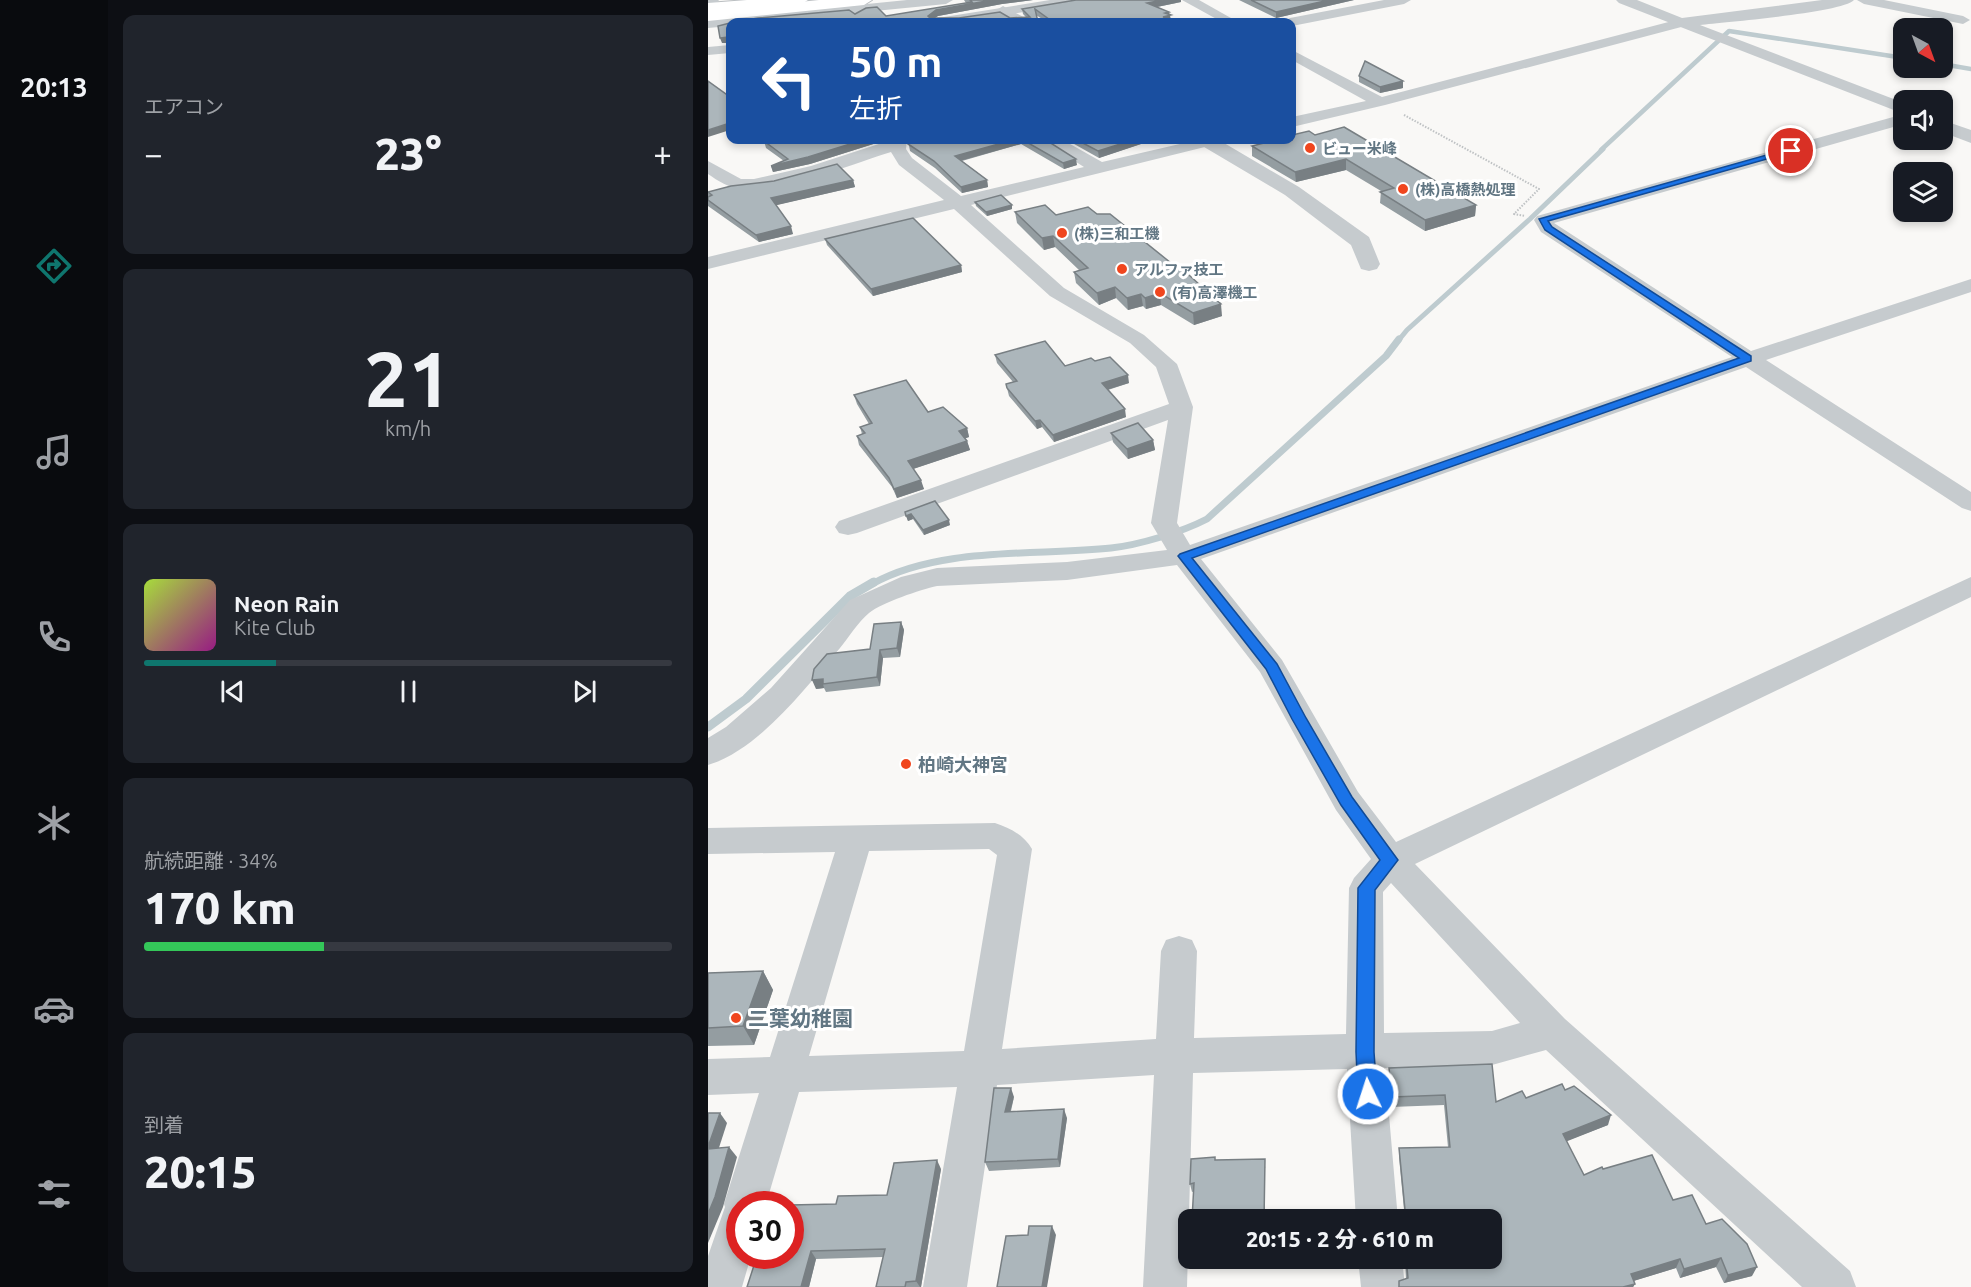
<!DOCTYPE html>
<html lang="ja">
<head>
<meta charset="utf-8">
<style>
  :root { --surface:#171b24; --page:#20242c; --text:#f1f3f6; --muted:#9ea1a6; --line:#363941; --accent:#0f766e }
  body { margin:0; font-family:Ubuntu,"Noto Sans JP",sans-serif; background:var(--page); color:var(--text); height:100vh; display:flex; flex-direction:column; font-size:22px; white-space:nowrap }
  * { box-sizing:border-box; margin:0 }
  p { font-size:20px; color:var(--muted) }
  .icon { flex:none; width:33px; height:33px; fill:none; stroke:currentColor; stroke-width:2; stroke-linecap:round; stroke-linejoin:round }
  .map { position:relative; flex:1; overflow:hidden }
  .drawer { display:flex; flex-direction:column; gap:15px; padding:15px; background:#0d0f14; width:600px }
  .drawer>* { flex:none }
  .guide { position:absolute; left:18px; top:18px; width:570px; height:126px; border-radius:12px; box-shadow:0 3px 9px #0003; background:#1a4fa0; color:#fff; overflow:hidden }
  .needle { width:39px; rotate:139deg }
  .buttons { position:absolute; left:1185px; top:18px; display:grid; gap:12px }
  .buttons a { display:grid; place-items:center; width:60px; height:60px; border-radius:12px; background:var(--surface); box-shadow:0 3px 9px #0003; font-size:30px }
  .speed { position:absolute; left:18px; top:1191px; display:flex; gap:12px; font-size:30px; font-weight:700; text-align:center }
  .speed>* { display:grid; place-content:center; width:78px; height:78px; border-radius:50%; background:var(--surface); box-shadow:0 3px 9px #0003; line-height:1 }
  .speed .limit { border:9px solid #d22; background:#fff; color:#111 }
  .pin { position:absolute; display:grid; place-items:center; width:51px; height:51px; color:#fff; margin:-26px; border:3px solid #fff; border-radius:50%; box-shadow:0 2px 6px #0007 }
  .me { position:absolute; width:66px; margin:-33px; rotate:356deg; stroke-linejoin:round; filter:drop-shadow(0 0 4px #0008) }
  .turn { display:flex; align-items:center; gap:21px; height:126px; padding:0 24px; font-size:27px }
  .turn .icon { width:78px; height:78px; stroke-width:2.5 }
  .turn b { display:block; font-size:42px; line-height:51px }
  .big { font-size:45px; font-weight:800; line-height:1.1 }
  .drawer .card { flex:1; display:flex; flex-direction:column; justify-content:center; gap:9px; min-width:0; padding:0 21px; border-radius:12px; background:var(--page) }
  .drawer .dial { align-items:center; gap:0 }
  .dial b { font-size:78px; line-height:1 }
  .song { display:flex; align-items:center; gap:18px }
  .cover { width:72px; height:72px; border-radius:9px; background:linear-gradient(135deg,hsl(80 70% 55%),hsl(310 70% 35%)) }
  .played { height:6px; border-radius:3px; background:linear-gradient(90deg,var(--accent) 25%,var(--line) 25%) }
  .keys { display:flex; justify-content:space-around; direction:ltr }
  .heat { display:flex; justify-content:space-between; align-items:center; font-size:33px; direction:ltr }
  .charge { height:9px; border-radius:4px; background:linear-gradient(90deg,#34c759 34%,var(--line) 0) }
  .trip { position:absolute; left:470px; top:1209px; width:324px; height:60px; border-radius:12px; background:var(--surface); box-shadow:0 3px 9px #0003; font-weight:800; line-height:60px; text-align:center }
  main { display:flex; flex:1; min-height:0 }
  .tab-bar { display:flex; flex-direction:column; width:108px; justify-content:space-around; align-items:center; background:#090b0e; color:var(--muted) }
  .tab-bar .icon { width:42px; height:42px }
  .tab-bar .current { color:var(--accent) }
  .tab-bar b { font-size:27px; color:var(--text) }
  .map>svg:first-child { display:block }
</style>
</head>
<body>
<main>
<nav class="tab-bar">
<b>20:13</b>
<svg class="icon current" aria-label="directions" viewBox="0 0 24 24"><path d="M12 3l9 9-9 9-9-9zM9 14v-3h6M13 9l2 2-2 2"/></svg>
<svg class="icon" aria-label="music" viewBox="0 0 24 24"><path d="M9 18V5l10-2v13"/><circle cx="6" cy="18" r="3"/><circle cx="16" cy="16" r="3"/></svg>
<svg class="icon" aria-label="phone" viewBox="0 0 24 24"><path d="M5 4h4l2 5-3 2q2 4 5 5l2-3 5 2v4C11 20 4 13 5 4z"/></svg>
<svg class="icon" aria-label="climate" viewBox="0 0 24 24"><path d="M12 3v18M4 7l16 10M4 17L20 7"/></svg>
<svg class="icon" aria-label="car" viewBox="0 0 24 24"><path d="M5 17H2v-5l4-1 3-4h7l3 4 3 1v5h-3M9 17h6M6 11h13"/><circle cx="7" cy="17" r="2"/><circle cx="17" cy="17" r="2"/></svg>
<svg class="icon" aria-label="filters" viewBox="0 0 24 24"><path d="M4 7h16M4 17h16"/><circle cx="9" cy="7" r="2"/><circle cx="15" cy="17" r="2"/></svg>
</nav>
<section class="drawer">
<div class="card"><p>エアコン</p>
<div class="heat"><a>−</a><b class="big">23°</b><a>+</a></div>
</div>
<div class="card dial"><b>21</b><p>km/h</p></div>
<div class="card">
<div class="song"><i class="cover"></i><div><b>Neon Rain</b><p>Kite Club</p></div></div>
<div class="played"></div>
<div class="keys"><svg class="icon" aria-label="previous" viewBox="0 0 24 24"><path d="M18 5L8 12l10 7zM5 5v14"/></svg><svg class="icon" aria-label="pause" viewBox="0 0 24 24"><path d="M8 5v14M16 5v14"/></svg><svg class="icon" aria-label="next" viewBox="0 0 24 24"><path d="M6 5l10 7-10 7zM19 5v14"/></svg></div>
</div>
<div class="card"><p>航続距離 · 34%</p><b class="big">170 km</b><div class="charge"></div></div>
<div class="card"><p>到着</p><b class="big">20:15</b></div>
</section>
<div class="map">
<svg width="1263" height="1287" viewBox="0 0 1263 1287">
  <rect width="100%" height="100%" fill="#f9f8f6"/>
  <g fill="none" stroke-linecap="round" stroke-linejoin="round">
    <g stroke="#becbcf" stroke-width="4.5">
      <polyline points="1234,64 1263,69"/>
      <polyline points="893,150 1021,31 1196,58"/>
    </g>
    <polyline stroke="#becbcf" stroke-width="5" points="690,341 699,330 822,219 895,149"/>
    <path stroke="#becbcf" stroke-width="7" d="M164,584c68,-38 164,-28 239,-36 28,-3 71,-16 96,-29l179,-163 13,-17"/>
    <polyline stroke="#becbcf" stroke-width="9" points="0,727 38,699 142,596 166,582"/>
    <g stroke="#babec1" stroke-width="2">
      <polygon id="trunk" points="111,0 164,0 156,5 0,21 0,11"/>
    </g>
    <g stroke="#babec1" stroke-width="2">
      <polygon id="motorway" points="39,0 100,0 92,5 0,13 0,3"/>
    </g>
    <polyline stroke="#bfc2c4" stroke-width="2" stroke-dasharray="1.5 1.5" stroke-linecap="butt" points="696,115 831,189 806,214 817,216"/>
    <g fill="#c6cbce" fill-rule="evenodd">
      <polygon points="0,0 11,0 9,3 0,4"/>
      <polygon points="199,0 245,0 238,4 55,22 22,22 22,26 0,28 0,20"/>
      <polygon points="342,0 374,0 367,4 252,22 223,22 230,18"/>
      <polygon points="474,0 491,0 530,22 514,22"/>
      <polygon points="676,0 703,0 696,4 584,26 584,22 575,22 582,18"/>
      <polygon points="1149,0 1176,0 1255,16 1262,20 1255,24 1156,4"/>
      <polygon points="972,19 979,23 977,26 677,105 584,127 584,117 658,101 584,60 584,50 674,97"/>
      <polygon points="22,45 22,53 0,55 0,47"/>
      <path d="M1196,114v10l-350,99 197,128 220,-72v13l-205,68 205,132v19l-9,-3 -216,-141 -545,192 81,101 76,132 38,50 575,-265v20l-556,267 150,155 285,252 6,16h-54l-256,-237 -54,15 -107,3 13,152h-42l-9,-151 -154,4 -6,214h-44l11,-212 -157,10 -30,202h-44l34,-200 -158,5 -33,112h-26v52h11l-9,31h-34v-31l17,-49 -1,-3 35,-111 -51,2v-36l62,-2 65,-205 -127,2v-26l287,-5c15,5 29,12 37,26l-30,200 154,-10 5,-88 5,-11 13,-4 13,4 5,11 -3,87 152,-4 3,-146 5,-10 17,-19 -35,-49 -76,-138 -83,-107 -110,15 -130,6c-17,4 -54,16 -68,27 -11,9 -20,24 -29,35 -35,40 -80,101 -132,117v-27l18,-11 45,-39 79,-88 51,-23 36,-9 130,-6 100,-12 -16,-27 17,-103 -311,113 -9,2 -9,-2 -4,-6 4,-6 330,-117 -13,-37 -26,-24 -80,-47 -96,-87 -246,60v-12l236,-57 -45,-35 -8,-13c-39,12 -110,41 -149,37 -13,-1 -24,-8 -34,-15v-13l33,18h13l57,-13 80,-26h16l-1,9 6,9 49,38 123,-29 -38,-24 -2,-3h19l39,22 95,-22h26l-2,3 -250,62 93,83 80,47 33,29 16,43 -16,116 13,22 542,-188 -191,-125 -7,-12 3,-4zM281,849l8,6 -33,196 -155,5 60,-205zM683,883l129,140 -28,8 -108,2 -1,-141z"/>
      <polygon points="650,1258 694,1258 697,1287 653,1287"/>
    </g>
    <g fill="#c6cbce" fill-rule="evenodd">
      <path d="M908,0h21l45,18 140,-18h32c-12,13 -130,22 -154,25l204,78v11l-285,-111z"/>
      <polygon points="295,6 319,19 321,22 303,22 287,11"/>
      <polygon points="1234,120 1263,130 1263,143 1234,132"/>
      <polygon points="488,140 511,140 591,187 661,237 672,264 669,269 661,271 653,269 643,245 615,224 577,195 491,144"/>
    </g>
    <use href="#trunk" fill="#fff" fill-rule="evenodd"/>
    <use href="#motorway" fill="#fff" fill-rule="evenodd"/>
  </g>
  <g fill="#949da1">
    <polygon points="256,0 325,0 294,4 230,16 226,18 302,18 318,17 315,14 314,9 473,2 449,7 462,15 463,21 459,22 339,22 328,15 330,22 27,22 147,14 178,16 258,3"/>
    <polygon points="531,0 646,0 568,18"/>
    <polygon points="651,76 695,81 695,88 672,93 651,82"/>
    <polygon points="607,135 768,205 767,216 717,231 672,203 673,191 638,170 588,182 544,156 544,146"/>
    <polygon points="63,140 178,140 102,164 65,172 63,166 76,161 58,148 56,141"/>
    <polygon points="200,140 338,140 369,165 356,169 313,144 254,161 279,180 280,187 254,193 227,168 202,151"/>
    <polygon points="359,140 445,140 391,158"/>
    <polygon points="145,180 147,187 68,205 85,234 51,242 0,206 0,192"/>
    <polygon points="267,202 304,205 304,209 279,216 268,206"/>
    <polygon points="307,212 348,215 514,316 486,325 453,305 438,309 435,306 420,310 408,298 391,305 368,283 366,272 371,270 347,247 336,250 309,223"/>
    <polygon points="117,239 253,265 254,272 165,296 119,245"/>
    <polygon points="287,355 357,366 387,361 421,383 400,390 418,417 346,442 334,427 329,429 301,396 298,384 305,382 289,363"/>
    <polygon points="146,395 220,412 259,428 261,437 257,438 259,441 262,450 205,469 216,489 189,498 184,487 151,445 149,436 154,434 152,427 161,424 149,404"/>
    <polygon points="403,433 445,440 447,450 420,459 405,442"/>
    <polygon points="197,512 242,525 216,535 205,519 200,521"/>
    <polygon points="193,622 196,630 192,657 175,658 172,686 118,692 116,688 108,689 162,649"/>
    <polygon points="55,971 65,990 46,1045 0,1046 0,973"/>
    <polygon points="681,1068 788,1102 818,1098 857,1090 900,1125 858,1141 876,1175 895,1169 965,1200 998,1224 1044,1276 1016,1283 1008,1267 972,1278 968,1268 925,1281 927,1284 925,1287 690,1287 698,1279 697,1258 783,1258 783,1220 697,1220 691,1157 691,1148 740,1147 736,1105 683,1107 681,1077"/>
    <polygon points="306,1097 303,1111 359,1118 352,1167 281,1171 277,1162"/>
    <polygon points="507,1157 507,1160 558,1167 484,1192 482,1184"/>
    <polygon points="233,1169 213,1287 168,1287 175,1257 108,1259 101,1287 39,1287 128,1204 179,1195"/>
  </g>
  <g fill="#787f83">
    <polygon points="284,0 325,0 294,4 230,16 221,22 220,16 228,10"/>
    <polygon points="455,0 473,0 473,2 439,9 439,3"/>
    <polygon points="621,0 646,0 568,18 568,12"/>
    <polygon points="461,12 463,21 459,22 444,22 457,13"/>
    <polygon points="20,37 22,43 14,43 12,38"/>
    <polygon points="695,81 695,88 672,93 672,87"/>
    <polygon points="22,123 22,130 0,137 0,130"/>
    <polygon points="155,140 178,140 102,164 65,172 63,166"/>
    <polygon points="305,140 312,140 313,144 248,162 247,156"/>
    <polygon points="425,140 445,140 391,158 390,151"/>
    <polygon points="368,159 369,165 356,169 355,163"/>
    <polygon points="638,159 638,170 588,182 587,172"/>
    <polygon points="145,180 147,187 65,206 63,198"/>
    <polygon points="279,180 280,187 254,193 253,187"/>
    <polygon points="304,205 304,209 279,216 278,212"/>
    <polygon points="768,205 767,216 717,231 717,220"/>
    <polygon points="83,226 85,234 51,242 48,235"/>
    <polygon points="345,236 347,247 336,250 334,238"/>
    <polygon points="253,265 254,272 165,296 163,289"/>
    <polygon points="407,287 408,298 391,305 389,293"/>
    <polygon points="452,293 453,305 438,309 437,298"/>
    <polygon points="433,294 435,306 420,310 419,298"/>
    <polygon points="513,304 514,316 486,325 485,313"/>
    <polygon points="420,375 421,383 395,391 394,383"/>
    <polygon points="417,409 418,417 346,442 345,435"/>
    <polygon points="332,420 334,427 329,429 327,421"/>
    <polygon points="259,428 261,437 253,440 251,431"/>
    <polygon points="445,440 447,450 420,459 419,449"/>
    <polygon points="259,441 262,450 202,470 200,461"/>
    <polygon points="213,480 216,489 189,498 186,489"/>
    <polygon points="203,514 205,519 200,521 198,516"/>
    <polygon points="241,520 242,525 216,535 215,530"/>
    <polygon points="193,622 196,630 192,657 189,648"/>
    <polygon points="172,650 175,658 172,686 169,677"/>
    <polygon points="115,679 115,684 116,688 108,689 104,680"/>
    <polygon points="55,971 65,990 46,1045 35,1026"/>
    <polygon points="303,1088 306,1097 300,1120 297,1112"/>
    <polygon points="356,1109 359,1118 352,1167 350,1159"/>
    <polygon points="12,1113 19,1123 7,1160 0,1151 0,1147"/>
    <polygon points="903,1115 900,1125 852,1144 855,1134"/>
    <polygon points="21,1147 29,1157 15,1207 0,1243 0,1214"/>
    <polygon points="557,1159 557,1220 556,1220"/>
    <polygon points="229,1160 233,1169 213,1287 212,1287 208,1281"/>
    <polygon points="344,1226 348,1235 339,1287 334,1287"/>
    <polygon points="103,1251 108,1259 101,1287 93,1287"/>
    <polygon points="1013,1258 1008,1267 972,1278 976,1269"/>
    <polygon points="972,1259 968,1268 919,1283 923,1274"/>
    <polygon points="1049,1267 1044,1276 1016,1283 1020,1275"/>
    <polygon points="927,1284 925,1287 915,1287"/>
  </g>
  <g fill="#acb6bb" stroke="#787f83" stroke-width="1.5">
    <polygon points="262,0 284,0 228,10 220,16 222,18 251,18 292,12 302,18 322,17 314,9 368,0 455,0 439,3 461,12 457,13 463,15 455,17 459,18 444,22 345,22 327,9 330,22 27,22 50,18 141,10 147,14 158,8 169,7 178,16 264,2"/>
    <polygon points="543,0 621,0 568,12"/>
    <polygon points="22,23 22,41 20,37 12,38 10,26"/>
    <polygon points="657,61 695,81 672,87 651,76"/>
    <polygon points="0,81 22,97 22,123 0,130"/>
    <polygon points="636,127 768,205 717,220 672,192 686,188 638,159 587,172 544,146 568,140 584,140 584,135 601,131 607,135"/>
    <polygon points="63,140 155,140 100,157 63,166 80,159 56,141"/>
    <polygon points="200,140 305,140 247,156 279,180 253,187 226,161 200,144"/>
    <polygon points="315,140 338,140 368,159 355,163"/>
    <polygon points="369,140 425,140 390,151"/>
    <polygon points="129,164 145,180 63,198 83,226 48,235 0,200 0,197 4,195 0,192 23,186 66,181"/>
    <polygon points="293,195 304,205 278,212 267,202"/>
    <polygon points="337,205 348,215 380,207 389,214 402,214 468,267 471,266 513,304 485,313 452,293 437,298 433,294 419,298 407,287 389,293 366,272 380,268 345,236 334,238 307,212"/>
    <polygon points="205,218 253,265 163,289 117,239"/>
    <polygon points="337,341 357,366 383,358 387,361 402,357 420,375 394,383 417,409 345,435 332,420 327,421 299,388 298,384 309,381 287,355"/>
    <polygon points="198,380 220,412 235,407 259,428 251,431 259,441 200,461 213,480 186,489 181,478 149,436 157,433 152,427 164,423 146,395"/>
    <polygon points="430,423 445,440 419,449 403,433"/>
    <polygon points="227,501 241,520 215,530 203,514 198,516 197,512"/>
    <polygon points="193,622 189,648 172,650 169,677 115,684 115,679 104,680 106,669 119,654 162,649 166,624"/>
    <polygon points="55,971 35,1026 0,1028 0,973"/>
    <polygon points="784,1064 788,1102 814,1091 818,1098 854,1084 857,1090 866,1086 903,1115 855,1134 876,1175 894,1167 895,1169 944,1155 965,1200 984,1195 998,1224 1014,1219 1039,1244 1049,1267 1020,1275 1013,1258 976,1269 972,1259 923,1274 927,1284 915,1287 691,1287 691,1281 700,1278 698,1258 783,1258 783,1220 698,1220 691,1148 742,1147 737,1095 684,1097 681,1068"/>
    <polygon points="286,1088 303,1088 297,1112 356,1109 350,1159 277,1162"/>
    <polygon points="0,1113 12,1113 0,1147"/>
    <polygon points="21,1147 7,1197 0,1214 0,1149"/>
    <polygon points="507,1157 507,1160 557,1159 556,1220 484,1220 486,1183 482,1184 483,1159"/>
    <polygon points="229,1160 208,1281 198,1282 197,1287 168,1287 177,1249 103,1251 93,1287 39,1287 49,1256 82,1256 82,1205 128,1204 130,1196 179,1195 186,1163"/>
    <polygon points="321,1226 344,1226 334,1287 289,1287 298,1236 320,1235"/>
  </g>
  <polygon fill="#1a73e8" stroke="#114b97" stroke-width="1.5" points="1080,149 1087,151 840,221 844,227 1043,356 1043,361 484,558 569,664 598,718 644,797 690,860 667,890 666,1052 669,1094 667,1100 660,1102 653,1100 650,1094 648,1052 650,888 672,860 633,805 584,719 558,669 470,556 472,554 1031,358 837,230 831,219"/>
  <g fill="#f0461e" stroke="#fff" stroke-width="2">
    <circle cx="602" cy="148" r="6"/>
    <circle cx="695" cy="189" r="6"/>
    <circle cx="354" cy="233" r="6"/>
    <circle cx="414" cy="269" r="6"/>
    <circle cx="452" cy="292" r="6"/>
    <circle cx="198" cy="764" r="6"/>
    <circle cx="28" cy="1018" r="6"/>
  </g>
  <g text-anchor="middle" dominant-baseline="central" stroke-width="6" stroke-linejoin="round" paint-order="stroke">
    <g font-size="15" font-weight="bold" fill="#617683" stroke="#fff" text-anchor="start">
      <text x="614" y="148">ビュー米峰</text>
      <text x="707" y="189">(株)高橋熱処理</text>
      <text x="366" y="233">(株)三和工機</text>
      <text x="426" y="269">アルファ技工</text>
      <text x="464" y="292">(有)高澤機工</text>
    </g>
    <g font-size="18" font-weight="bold" fill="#617683" stroke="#fff" text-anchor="start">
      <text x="210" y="764">柏崎大神宮</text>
    </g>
    <g font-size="21" font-weight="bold" fill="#617683" stroke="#fff" text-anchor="start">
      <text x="40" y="1018">二葉幼稚園</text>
    </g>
  </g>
</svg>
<div class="buttons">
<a><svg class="needle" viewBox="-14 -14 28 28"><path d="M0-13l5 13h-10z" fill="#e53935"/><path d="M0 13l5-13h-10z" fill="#9ea1a6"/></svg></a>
<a><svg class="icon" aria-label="sound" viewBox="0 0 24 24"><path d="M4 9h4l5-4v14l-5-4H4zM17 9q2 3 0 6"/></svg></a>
<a><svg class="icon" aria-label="layers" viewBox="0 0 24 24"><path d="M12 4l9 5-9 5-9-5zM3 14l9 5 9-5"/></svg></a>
</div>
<div class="speed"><div class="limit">30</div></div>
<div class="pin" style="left:1083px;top:151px;background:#d93025"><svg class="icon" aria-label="arrive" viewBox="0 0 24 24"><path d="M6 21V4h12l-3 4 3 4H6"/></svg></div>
<svg class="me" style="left:660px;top:1094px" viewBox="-20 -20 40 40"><circle r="17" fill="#1a73e8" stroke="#fff" stroke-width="3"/><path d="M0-11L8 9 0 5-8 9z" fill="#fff"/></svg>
<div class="trip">20:15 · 2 分 · 610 m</div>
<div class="guide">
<div class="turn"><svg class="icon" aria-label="left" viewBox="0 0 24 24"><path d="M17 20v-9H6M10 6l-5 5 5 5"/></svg><div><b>50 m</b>左折</div></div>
</div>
</div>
</main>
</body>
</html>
